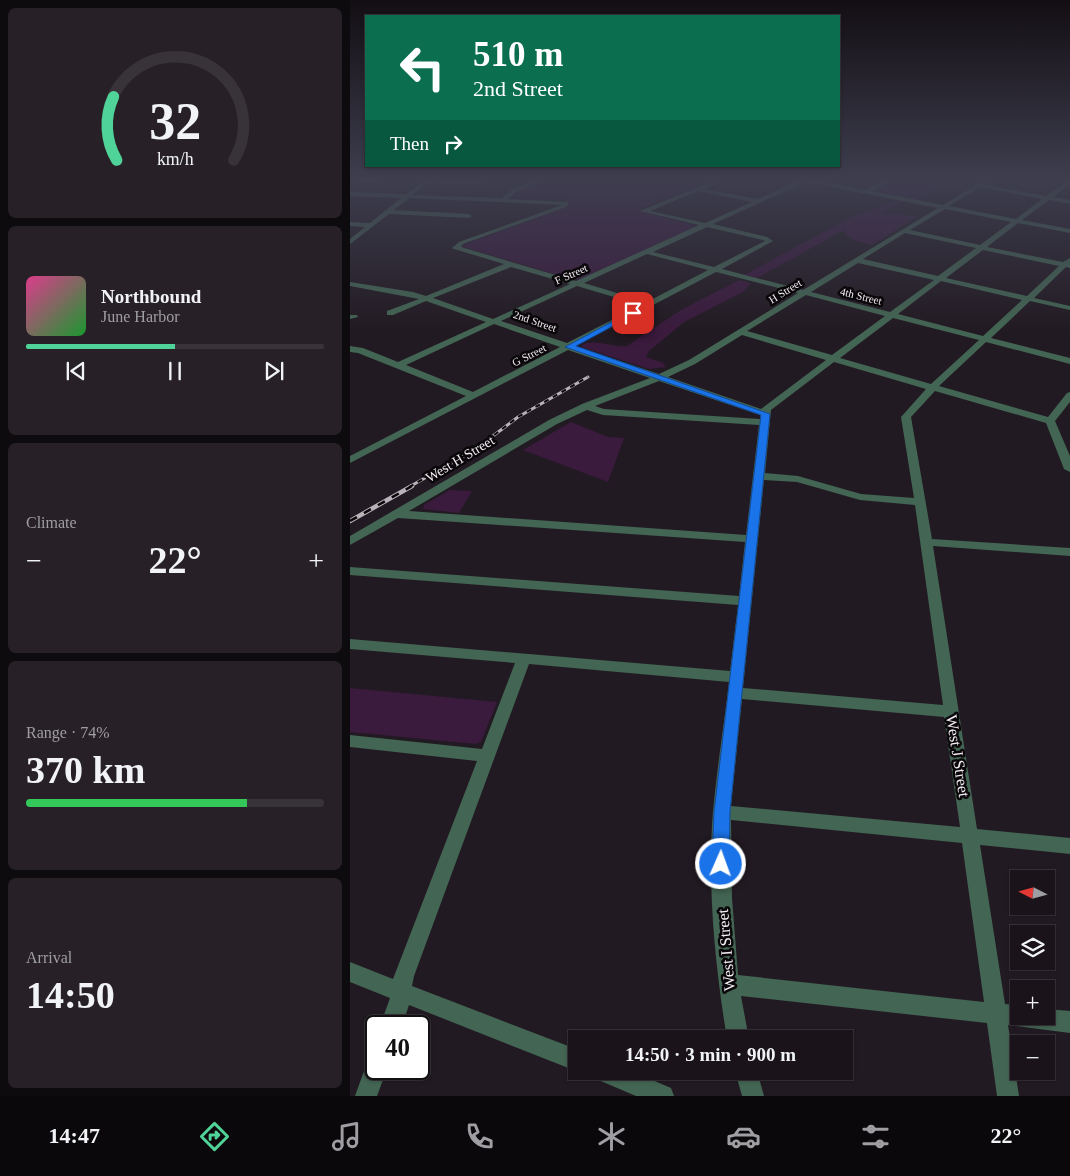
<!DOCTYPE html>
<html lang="en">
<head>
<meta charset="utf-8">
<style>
  :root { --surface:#1a141a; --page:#272127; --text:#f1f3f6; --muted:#9f9ea2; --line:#383339; --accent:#50d398 }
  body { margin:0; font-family:Georgia,serif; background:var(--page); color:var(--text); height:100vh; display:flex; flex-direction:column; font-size:19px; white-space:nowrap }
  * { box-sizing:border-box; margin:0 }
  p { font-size:16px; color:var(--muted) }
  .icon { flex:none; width:28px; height:28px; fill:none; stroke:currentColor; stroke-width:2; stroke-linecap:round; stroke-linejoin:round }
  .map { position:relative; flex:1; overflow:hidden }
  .side { display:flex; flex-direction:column; gap:8px; padding:8px; background:#0e0b0e; width:350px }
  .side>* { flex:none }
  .hud { position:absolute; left:15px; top:15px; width:475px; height:152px; border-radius:0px; box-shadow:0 1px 4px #0004,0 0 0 1px var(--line); background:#0b6e4f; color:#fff; overflow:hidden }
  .needle { width:32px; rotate:276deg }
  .buttons { position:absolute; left:660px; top:870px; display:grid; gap:10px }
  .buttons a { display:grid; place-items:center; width:45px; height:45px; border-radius:0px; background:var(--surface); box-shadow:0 1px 4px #0004,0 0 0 1px var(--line); font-size:25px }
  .speed { position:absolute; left:15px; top:1015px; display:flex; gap:10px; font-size:25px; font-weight:700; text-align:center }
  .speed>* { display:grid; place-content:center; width:65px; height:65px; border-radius:50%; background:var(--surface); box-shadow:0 1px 4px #0004,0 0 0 1px var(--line); line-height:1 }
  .speed .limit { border:2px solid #111; border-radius:8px; background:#fff; color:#111 }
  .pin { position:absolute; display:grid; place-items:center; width:42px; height:42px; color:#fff; margin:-21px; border-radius:10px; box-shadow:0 2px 8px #0006 }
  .me { position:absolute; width:55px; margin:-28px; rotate:2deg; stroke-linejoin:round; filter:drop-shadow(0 0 4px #0008) }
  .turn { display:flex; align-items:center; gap:18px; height:105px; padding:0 25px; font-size:22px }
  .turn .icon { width:65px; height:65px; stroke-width:2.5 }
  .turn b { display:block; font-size:35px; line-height:42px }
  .then { display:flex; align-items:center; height:48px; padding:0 25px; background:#0003; gap:10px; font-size:19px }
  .big { font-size:38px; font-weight:700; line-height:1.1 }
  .side .tile { flex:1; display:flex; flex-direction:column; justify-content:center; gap:8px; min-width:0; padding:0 18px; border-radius:8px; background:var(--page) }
  .side .dial { align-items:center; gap:0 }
  .dial svg { height:130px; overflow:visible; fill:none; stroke:var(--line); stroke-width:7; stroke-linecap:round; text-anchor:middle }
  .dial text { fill:var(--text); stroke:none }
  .song { display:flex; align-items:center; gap:15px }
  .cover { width:60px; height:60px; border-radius:8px; background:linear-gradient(135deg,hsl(330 70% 55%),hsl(130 70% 35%)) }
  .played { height:5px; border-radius:2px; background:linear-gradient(90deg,var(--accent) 50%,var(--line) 50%) }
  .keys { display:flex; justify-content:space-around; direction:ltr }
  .heat { display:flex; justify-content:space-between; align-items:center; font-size:28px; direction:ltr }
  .charge { height:8px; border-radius:4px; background:linear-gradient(90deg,#34c759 74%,var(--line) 0) }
  .trip { position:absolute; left:218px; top:1030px; width:285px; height:50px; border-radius:0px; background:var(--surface); box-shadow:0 1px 4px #0004,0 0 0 1px var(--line); font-weight:700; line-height:50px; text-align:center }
  .dock { display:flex; height:80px; justify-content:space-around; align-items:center; background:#0a080a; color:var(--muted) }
  .dock .icon { width:35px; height:35px }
  .dock .on { color:var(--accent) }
  .dock b { font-size:22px; color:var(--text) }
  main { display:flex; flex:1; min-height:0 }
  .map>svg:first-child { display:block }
</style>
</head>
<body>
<main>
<section class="side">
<div class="tile dial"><svg viewBox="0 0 100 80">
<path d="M14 69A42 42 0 1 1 86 69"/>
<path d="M14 69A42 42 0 0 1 12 30" stroke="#50d398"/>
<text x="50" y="56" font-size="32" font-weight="700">32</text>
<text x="50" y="72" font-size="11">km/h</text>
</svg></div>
<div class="tile">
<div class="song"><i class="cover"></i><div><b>Northbound</b><p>June Harbor</p></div></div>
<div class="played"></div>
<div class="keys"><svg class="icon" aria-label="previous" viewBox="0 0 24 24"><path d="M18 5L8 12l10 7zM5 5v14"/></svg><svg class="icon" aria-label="pause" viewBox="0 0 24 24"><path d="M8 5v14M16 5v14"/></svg><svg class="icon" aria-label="next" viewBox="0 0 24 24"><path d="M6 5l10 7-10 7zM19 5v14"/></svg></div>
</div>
<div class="tile"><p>Climate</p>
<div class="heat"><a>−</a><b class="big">22°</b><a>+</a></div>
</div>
<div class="tile"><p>Range · 74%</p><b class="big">370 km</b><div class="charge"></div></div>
<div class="tile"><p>Arrival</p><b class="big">14:50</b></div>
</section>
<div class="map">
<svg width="720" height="1096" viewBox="0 0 720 1096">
  <rect width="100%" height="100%" fill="#221a22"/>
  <g fill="#3a1a3d">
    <polygon points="204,179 366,179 287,210 347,226 230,279 221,279 111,246 217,206 220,203 215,200 160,197 167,191"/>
    <polygon points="548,179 603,179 566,200 525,191"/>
    <path d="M546,201l8,1 -25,11 39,3 -46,29c-11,-3 -24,-4 -28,-15l-87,48 -13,-3 107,-58z"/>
    <path d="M389,280l12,3 -8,9 -59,30 -36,30 -2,5 17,6 3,4 -17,2 -67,-22v-2c14,-7 30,3 45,1l54,-36z"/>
    <polygon points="221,422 258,437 274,438 258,482 173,450"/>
    <polygon points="100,490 122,491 109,513 73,509 74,505"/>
    <polygon points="0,688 147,702 131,742 126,744 0,732"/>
  </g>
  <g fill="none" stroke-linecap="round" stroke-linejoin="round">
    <g fill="#436553" fill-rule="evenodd">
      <polygon points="0,179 38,179 32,183 0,181"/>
      <path d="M76,179l64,4 -3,2 -59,-2 -15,12 89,3c11,-12 33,-19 50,-19l-37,13 -6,7 60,3 -3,5 -103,37 -2,3 115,34 123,-56 -59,-14 78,-32h7l-21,10 54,10 41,-19 -2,-1h13l56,11 22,-11h7l-23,12 71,14 43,-26h6l-8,6 62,11 24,-17v5l-17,13 17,3v4l-21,-4 -27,20 48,9v4l-52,-10 -31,24 76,15 7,-4v10l-4,-1 -32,31 36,8v4l-40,-9 -39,37 79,20v6l-84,-22 -47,44 109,31 19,-24 3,-1v10l-15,19 15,35v16l-6,-3 -18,-46 -111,-32 -24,26 21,122 138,9v8l-137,-10 44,283 93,9v16l-90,-9 25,159 14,1v11h27v-7l24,2v22l-62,-8 11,71h-22l-10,-73 -246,-27 8,43h-22c-12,-74 -20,-153 -14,-228 4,-43 11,-86 16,-129l-200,-18 -115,312 -2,10 164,63v22l-167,-66 -7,21h-22l10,-28 -40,-16v-20l43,17 84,-218 -127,-14v-12l132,14 33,-86 -165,-14v-10l380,32 8,-66 -388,-30v-8l389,29 6,-54 -347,-24 -48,27v-9l199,-116 33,-16 68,-26 -82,-28 -218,113v-7l116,-60 -108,-43 -8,-1v-6l13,2 35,14 88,-40 -60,-21 -33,14h-6v-4l32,-12 -69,-13v-4l63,10 13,4 78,-32 -50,-15 -2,-1 7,-6 103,-37 -153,-7 -15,12 75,4 3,2 -3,2 -80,-4 -39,30v-5l15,-12 -15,-1v-4l20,1 31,-25 -51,-2v-4l56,2zM456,182l132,26 -135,82 -81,-21 51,-28 -6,-4 -54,-13zM630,187l62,12 -26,20 -67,-13zM348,191l54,11 -47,21 -55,-12zM595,209l66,13 -31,23 -70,-15zM357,227l56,13 2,1 -51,26 -61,-15zM555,233l71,15 -38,28 -75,-17zM633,250l76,16 -32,30 -81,-18zM297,254l61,16 -61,32 -63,-19zM508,263l76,17 -44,32 -79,-20zM161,267l59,17 -77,35 -60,-21zM366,272l82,21 -109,67 -30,14 -84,-28zM591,281l81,19 -39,36 -85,-22zM227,286l64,19 -74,38 -66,-22zM456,295l79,21 -53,39 -85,-24zM543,318l86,22 -48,44 -91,-26zM144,324l66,23 -87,45 -67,-27zM392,335l84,25 -65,49 -93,-32 27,-13zM484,362l92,27 -25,28 13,81 -53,-4 -63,-18 -33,-3 6,-63zM309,381l101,34v4l-156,-10 -9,-3zM237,410l16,5 156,10 -13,110 -337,-24 148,-87zM414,480l33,2 63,18 55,5 28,200 -200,-17zM392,699l202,18 16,110 -229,-21zM381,820l231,23 22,159 -246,-27 -6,-77z"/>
      <polygon points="0,315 7,315 8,317 0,319"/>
      <polygon points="26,1057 26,1069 37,1069 27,1096 5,1096 18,1060"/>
      <polygon points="243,1071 281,1071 321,1088 324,1096 286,1096 246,1079"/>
      <polygon points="385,1071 407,1071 414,1096 392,1096"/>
    </g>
    <g stroke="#b9b3b9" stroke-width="3">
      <polyline id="rail-far1" points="59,487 123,451 168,417 238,377"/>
    </g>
    <g stroke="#b9b3b9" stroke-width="4.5">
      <polyline id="rail" points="0,521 62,486"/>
    </g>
    <use href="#rail-far1" stroke="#090709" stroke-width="2" stroke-dasharray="5" stroke-linecap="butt"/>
    <use href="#rail" stroke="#090709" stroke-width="2.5" stroke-dasharray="8" stroke-linecap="butt"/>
  </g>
  <linearGradient id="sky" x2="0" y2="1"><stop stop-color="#130e13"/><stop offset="0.54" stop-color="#3e3e4f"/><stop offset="1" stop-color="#3e3e4f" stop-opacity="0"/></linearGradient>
  <rect width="720" height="332" fill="url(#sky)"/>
  <polygon fill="#1a73e8" stroke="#114b97" points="280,312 287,313 226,346 420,414 380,812 379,864 377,870 371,872 365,870 362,864 364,812 411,415 215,347"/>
  <g text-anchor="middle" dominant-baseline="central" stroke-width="5" stroke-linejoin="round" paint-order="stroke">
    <g font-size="11" fill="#f4eef4" stroke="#090709">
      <text transform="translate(221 274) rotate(-24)">F Street</text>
      <text transform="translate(435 291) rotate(-32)">H Street</text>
      <text transform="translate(511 296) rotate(14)">4th Street</text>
      <text transform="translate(185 321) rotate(19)">2nd Street</text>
      <text transform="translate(179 355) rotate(-27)">G Street</text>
    </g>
    <g font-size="14" fill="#f4eef4" stroke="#090709">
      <text transform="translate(110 459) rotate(-31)">West H Street</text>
    </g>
    <g font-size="16" fill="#f4eef4" stroke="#090709">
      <text transform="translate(608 756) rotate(81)">West J Street</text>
      <text transform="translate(376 950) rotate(-95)">West I Street</text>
    </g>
  </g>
</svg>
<div class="buttons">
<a><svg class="needle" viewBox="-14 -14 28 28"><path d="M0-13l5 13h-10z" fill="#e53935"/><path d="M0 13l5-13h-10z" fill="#9f9ea2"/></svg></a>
<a><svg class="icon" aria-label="layers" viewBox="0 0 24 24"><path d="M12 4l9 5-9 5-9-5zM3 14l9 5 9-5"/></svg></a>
<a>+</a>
<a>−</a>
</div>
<div class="speed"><div class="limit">40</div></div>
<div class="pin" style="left:283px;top:313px;background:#d93025"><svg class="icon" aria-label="arrive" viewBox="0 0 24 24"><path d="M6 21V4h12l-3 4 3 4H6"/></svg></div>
<svg class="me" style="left:371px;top:864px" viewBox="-20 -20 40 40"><circle r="17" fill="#1a73e8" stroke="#fff" stroke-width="3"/><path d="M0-11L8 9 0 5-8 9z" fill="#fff"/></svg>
<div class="trip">14:50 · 3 min · 900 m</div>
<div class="hud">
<div class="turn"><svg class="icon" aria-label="left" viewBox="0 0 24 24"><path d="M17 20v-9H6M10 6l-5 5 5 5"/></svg><div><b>510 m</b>2nd Street</div></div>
<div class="then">Then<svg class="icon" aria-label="right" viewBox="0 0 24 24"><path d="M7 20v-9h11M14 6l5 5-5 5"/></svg></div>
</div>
</div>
</main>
<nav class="dock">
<b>14:47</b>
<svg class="icon on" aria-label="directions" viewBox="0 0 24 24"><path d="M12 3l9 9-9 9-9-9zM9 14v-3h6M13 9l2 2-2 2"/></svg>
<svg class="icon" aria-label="music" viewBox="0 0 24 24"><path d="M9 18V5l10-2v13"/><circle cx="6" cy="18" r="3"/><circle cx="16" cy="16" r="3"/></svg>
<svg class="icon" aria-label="phone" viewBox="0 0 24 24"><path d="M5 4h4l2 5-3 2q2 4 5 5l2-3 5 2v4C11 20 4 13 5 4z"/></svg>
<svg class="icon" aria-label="climate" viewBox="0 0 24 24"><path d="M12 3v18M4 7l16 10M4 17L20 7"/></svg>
<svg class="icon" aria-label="car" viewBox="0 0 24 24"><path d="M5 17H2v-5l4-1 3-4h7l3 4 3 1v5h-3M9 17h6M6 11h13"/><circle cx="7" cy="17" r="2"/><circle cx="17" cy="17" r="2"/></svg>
<svg class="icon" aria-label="filters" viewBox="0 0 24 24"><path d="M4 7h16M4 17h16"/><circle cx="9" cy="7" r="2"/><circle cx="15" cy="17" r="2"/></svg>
<b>22°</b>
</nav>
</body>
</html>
